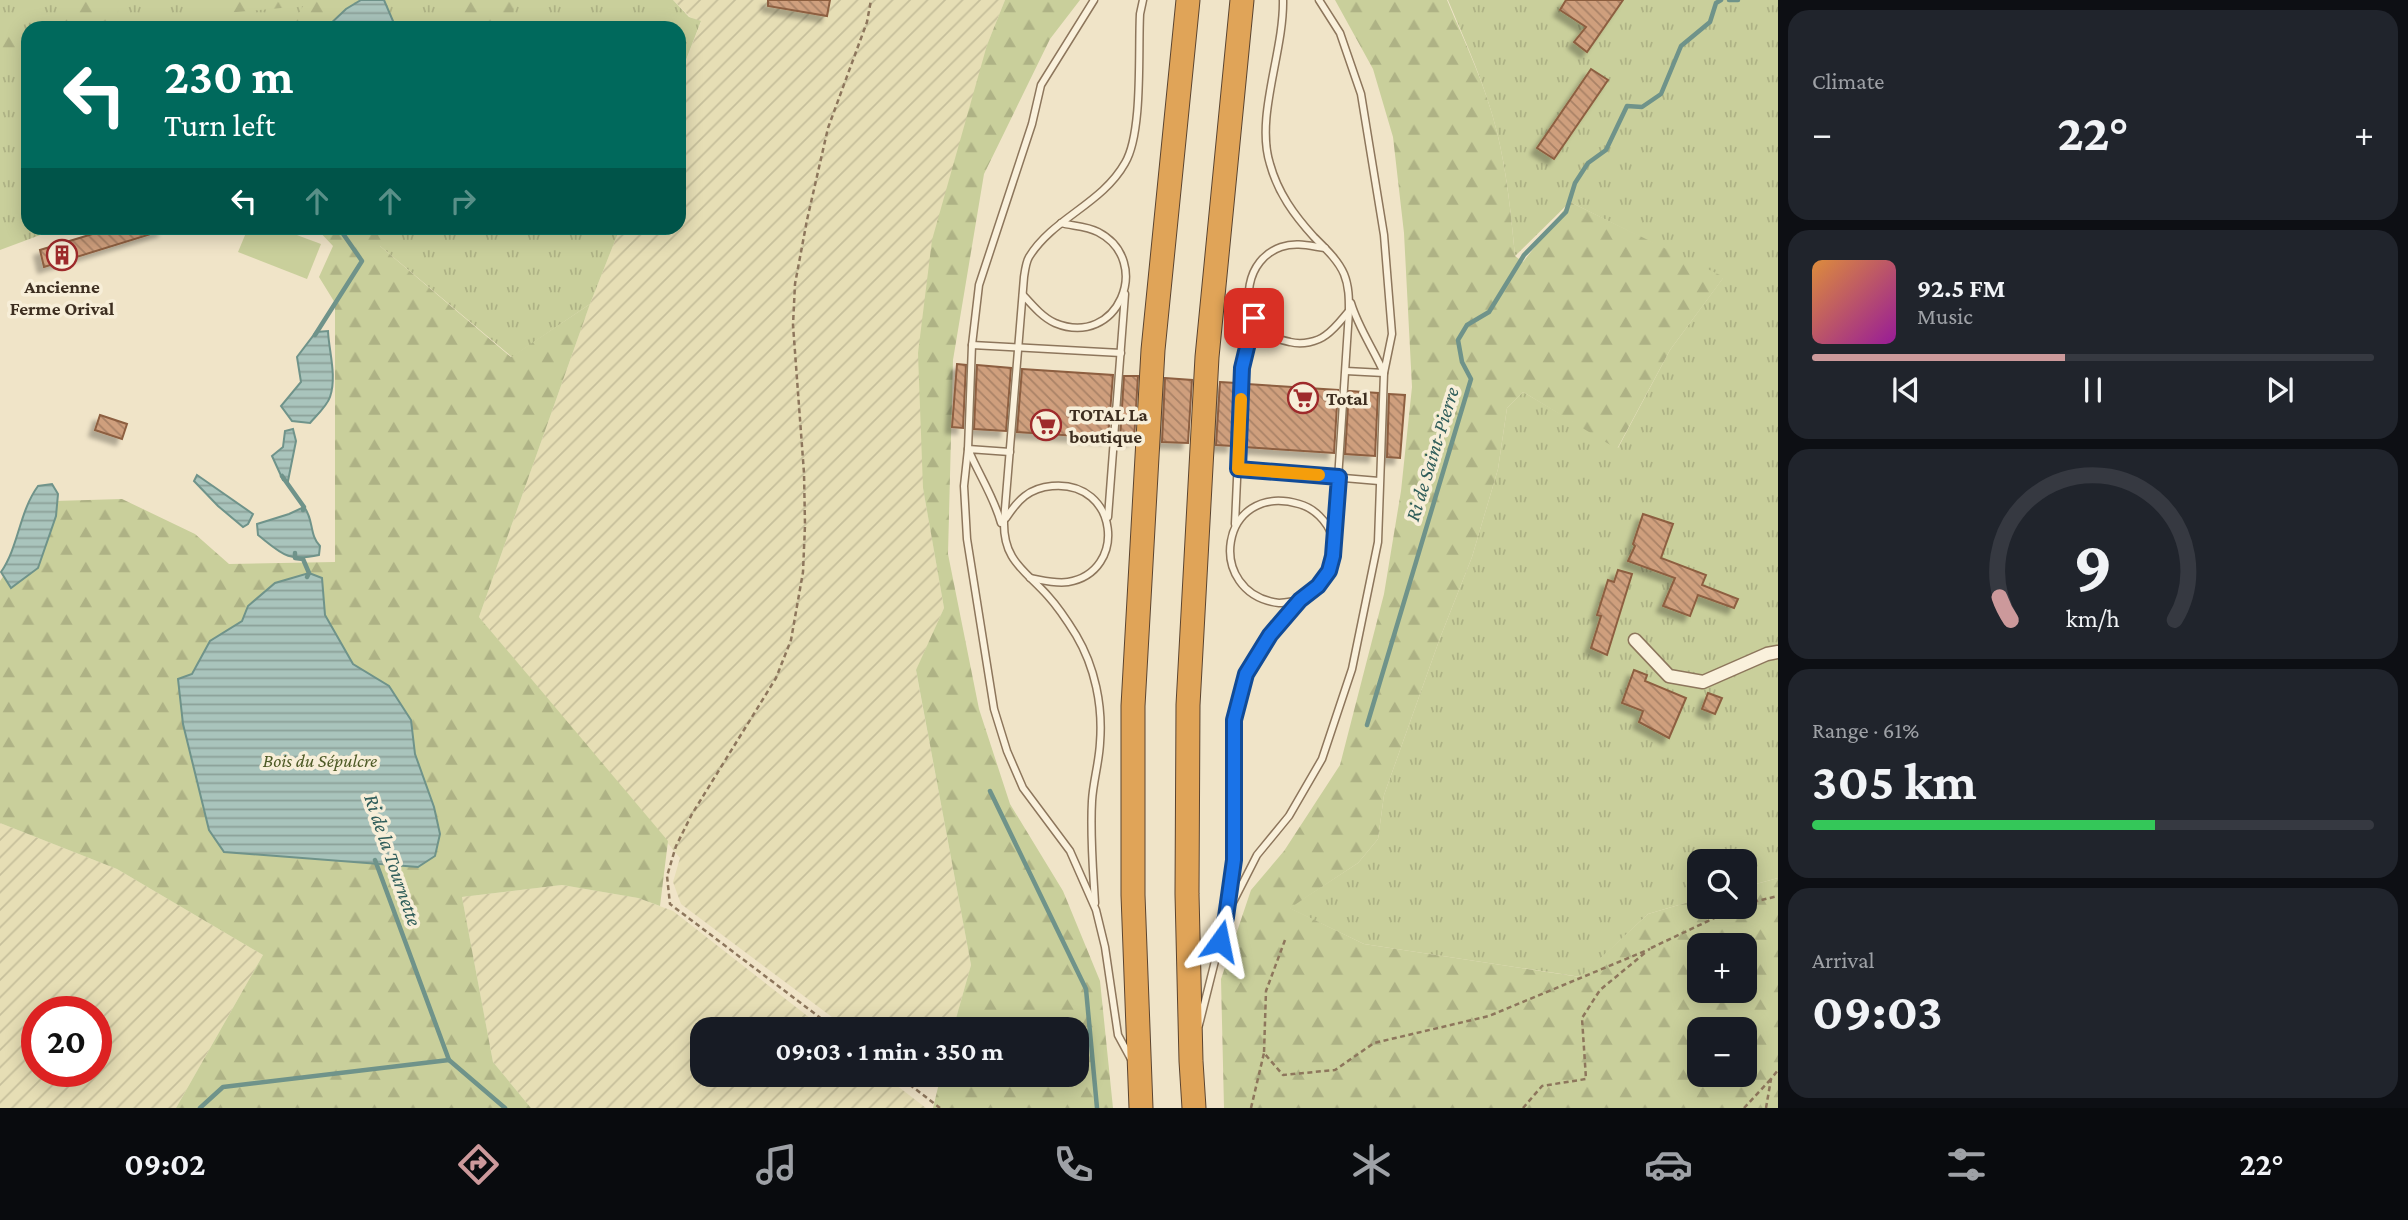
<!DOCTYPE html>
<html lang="en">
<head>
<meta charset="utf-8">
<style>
  :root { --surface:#171b24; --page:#20242c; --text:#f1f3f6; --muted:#9ea1a6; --line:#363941; --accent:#cc999b }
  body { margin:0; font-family:"Crimson Pro",serif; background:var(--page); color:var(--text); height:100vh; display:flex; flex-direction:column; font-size:26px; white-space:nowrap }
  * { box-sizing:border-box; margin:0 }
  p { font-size:23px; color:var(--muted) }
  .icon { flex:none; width:38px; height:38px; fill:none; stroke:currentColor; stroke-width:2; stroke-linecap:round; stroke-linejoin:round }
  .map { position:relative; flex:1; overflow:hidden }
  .sheet { display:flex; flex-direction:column; gap:10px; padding:10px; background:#0d0f14; width:630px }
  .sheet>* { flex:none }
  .hud { position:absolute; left:21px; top:21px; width:665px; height:214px; border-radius:21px; box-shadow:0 4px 18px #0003; background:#00695c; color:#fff; overflow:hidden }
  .controls { position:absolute; left:1687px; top:849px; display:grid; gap:14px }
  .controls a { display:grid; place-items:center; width:70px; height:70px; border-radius:14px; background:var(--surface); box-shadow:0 4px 18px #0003; font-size:35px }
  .speed { position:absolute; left:21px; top:996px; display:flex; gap:14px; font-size:35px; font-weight:700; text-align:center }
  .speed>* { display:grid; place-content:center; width:91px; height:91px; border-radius:50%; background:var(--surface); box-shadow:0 4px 18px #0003; line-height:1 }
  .speed .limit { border:10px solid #d22; background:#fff; color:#111 }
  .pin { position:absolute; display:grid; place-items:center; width:60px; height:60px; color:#fff; margin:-30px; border-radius:14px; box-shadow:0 4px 10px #0006 }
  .me { position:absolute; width:77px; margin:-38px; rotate:12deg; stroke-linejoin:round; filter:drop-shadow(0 0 5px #0008) }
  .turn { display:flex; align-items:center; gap:24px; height:147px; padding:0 28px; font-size:32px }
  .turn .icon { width:91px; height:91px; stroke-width:2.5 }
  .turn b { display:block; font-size:49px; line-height:60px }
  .lanes { display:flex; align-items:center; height:66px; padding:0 28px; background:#0003; justify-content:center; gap:35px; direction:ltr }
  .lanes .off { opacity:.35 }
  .big { font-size:52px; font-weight:700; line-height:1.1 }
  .sheet .widget { flex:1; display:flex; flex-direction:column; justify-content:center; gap:10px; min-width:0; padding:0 24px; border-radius:21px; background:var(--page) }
  .sheet .dial { align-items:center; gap:0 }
  .dial svg { height:182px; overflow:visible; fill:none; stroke:var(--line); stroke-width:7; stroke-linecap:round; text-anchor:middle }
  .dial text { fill:var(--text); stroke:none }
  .song { display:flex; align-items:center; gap:21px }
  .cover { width:84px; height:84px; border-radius:10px; background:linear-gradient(135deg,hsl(30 70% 55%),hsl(300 70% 35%)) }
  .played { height:7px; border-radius:4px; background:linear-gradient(90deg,var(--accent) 45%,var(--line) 45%) }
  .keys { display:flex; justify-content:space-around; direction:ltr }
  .heat { display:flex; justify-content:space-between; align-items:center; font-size:38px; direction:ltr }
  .charge { height:10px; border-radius:5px; background:linear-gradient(90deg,#34c759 61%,var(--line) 0) }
  .trip { position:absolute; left:690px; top:1017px; width:399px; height:70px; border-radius:21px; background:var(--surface); box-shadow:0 4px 18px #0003; font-weight:700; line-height:70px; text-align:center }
  .menu { display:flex; height:112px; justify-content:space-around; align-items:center; background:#090b0e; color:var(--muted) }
  .menu .icon { width:49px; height:49px }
  .menu .selected { color:var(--accent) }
  .menu b { font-size:32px; color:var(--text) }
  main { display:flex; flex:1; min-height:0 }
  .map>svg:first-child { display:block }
</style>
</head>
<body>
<main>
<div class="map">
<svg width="1778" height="1108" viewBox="0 0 1778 1108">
  <defs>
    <pattern id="farmland-furrows" width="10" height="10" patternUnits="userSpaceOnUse" patternTransform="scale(1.75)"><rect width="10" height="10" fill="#e6deb5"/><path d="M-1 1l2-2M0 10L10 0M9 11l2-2" fill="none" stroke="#c6bf9b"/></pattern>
    <pattern id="grass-tufts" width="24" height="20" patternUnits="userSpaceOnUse" patternTransform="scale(1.75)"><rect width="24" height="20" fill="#c9cf9b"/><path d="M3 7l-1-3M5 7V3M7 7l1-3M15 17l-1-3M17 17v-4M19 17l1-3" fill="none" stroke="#aeb285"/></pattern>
    <pattern id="forest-firs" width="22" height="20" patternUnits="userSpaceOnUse" patternTransform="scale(1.75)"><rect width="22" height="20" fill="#c9cf9b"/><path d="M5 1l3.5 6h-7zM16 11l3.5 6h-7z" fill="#aeb285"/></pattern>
    <pattern id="water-rules" width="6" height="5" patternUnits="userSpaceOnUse" patternTransform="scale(1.75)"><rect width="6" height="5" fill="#a9c4bc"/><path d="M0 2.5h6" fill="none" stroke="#8ba098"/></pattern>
    <pattern id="building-back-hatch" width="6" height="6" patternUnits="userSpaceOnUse" patternTransform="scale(1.75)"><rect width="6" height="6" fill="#cf9f7d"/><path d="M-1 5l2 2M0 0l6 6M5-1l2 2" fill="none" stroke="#a98266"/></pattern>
    <filter id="shadow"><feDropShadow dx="-6" dy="6" stdDeviation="2" flood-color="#0004"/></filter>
  </defs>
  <rect width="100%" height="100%" fill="#f0e4c8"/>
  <g fill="url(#farmland-furrows)" fill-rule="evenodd">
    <polygon points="673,0 1005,0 987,45 923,488 944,608 916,671 971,965 953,1029 848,1029 681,904 673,882 680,858 479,617 590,304 620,228 679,228 679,78 701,22 690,17"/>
    <path d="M0,823l117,46 146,86 -87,153h-176zM37,1012h59v59h-59z"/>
    <polygon points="562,885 638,898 673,911 824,1029 702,1029 702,1074 883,1075 926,1108 531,1108 493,1062 462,897"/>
  </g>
  <g fill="url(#grass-tufts)">
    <polygon points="0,0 673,0 689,17 701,21 679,78 679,28 28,28 28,228 59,228 0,250"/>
    <path d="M1448,0h330v878l-33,9v-26h-46v38l-51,15 -67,63 -217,-33 -75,-36 69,-45 20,-24 6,-44 56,-157 32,-81 26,-88 9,-61 16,-16 95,56 52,-98 53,-72 -153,-76 -55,54c-4,-42 -8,-83 -18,-124 -11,-45 -31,-89 -49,-132z"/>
    <polygon points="345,228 620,228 590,304 512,357 380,246"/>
  </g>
  <g fill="url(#forest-firs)" fill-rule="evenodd">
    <polygon points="72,0 119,0 117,24 114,28 46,28 70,11"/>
    <polygon points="202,0 361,0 346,9 326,28 291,28 303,6 214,14"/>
    <polygon points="463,0 517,0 506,28 452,28"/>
    <polygon points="1005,0 1080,0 1050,39 984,174 953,360 948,554 979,709 1010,804 1063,891 1100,981 1113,1108 933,1108 941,1075 1076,1074 1076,1029 953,1029 971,965 916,670 944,608 923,488 918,353 932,240 987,45"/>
    <path d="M1335,0h112c18,43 39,86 50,132 10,41 14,82 18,124l8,6 47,-60 154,75 -54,73 -53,99 -94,-57 -16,16 -9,61 -26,88 -32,81 -56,157 -6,44 -20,24 -68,45 74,36 216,33 68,-63 51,-15v7h46v-19l33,-9v230h-554l-3,-129 30,-89 33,-39 56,-86 44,-171 17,-103 11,-104 -8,-154 -11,-96 -20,-68zM1699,945h46v45h-46zM1699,1029h46v45h-46z"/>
    <polygon points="0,28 28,31 28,65 23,66 0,60"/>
    <polygon points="316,228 395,228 380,246 511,357 590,304 479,617 668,841 660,906 638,898 562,885 462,897 493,1062 531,1108 176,1108 263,955 117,869 0,823 0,581 54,501 122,499 195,534 229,564 335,562 335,303 319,277 333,246"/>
  </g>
  <polygon fill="#c9cf9b" points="248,228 278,228 321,244 307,279 238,252"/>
  <g fill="url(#water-rules)" stroke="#6f938a" stroke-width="2">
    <polygon points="361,0 384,0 396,28 326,28 346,9"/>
    <path d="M328,331c1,21 9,45 2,66 -3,9 -14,19 -20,26l-18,-2 -11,-15 20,-24 -4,-25 19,-25z"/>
    <polygon points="293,429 296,441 288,481 283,480 272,456 283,447 285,431"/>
    <polygon points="197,475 253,514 248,524 243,527 218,506 194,481"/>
    <path d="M52,484l6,10 -2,22 -18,52 -27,20 -10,-16c18,-26 18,-60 37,-86z"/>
    <path d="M304,507c10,12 5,28 16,39l-1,9c-32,7 -37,-1 -61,-20l-1,-11 32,-10z"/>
    <polygon points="309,573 322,578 325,615 353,664 389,686 411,720 415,754 434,807 440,834 435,856 418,867 224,852 209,830 183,724 178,679 192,674 210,641 242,621 248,606 275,583"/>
  </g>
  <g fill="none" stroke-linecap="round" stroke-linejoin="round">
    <g stroke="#6f938a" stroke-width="4.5">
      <polyline points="1729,0 1738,0"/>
      <polyline points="315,335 362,261 339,228"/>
      <polyline points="282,476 304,507 303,510"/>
      <polyline points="295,553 295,558 303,559 309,573 307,577"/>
      <polyline points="1367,725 1471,379 1462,362 1458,340 1467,325 1489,312 1524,255 1566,212 1575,183 1588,163 1606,150 1627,106 1642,107 1661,94 1681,46 1710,22 1716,3 1721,0"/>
      <polyline points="990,791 1086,989 1097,1108"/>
      <polyline points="375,860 449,1060 505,1108"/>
      <polyline points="200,1108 223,1087 449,1060"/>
    </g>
  </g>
  <g fill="url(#building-back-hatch)" stroke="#8d5f41" stroke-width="2" filter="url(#shadow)">
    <polygon points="768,0 830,0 827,16 768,6"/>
    <polygon points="1566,0 1623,0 1587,52 1574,42 1586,27 1560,10"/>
    <polygon points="1591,69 1608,80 1554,159 1537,148"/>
    <polygon points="112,228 163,228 164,230 44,267 40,250"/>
    <polygon points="957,364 966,365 963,428 952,427"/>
    <polygon points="977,365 1011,368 1006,431 974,429"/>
    <polygon points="1022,369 1113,375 1108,438 1017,432"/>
    <polygon points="1124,376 1138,376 1134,440 1120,439"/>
    <polygon points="1165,378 1192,380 1188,443 1162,442"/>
    <polygon points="1220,382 1236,383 1233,446 1216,445"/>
    <polygon points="1247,384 1338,390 1334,453 1244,447"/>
    <polygon points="1349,391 1378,393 1375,456 1345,454"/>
    <polygon points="1389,394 1405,395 1400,458 1387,457"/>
    <polygon points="100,415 127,424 122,439 95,430"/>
    <polygon points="1643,514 1673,524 1661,558 1706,575 1702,585 1738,599 1734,608 1698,595 1690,616 1663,606 1675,578 1628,561 1635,546 1633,544"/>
    <polygon points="1618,570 1632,574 1607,655 1591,648 1601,616 1597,615 1608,580 1614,582"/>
    <polygon points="1634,670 1647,675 1645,681 1686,698 1669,738 1639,722 1643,711 1622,703"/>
    <polygon points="1708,693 1722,698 1715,714 1702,709"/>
  </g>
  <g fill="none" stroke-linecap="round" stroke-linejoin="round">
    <g stroke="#8d765c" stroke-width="9">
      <g id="service">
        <polyline points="1094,0 1041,85 1032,124 979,285 972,345 968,449 964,486 967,539 994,709 1007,751 1023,788 1070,851 1096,910 1105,947 1118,1035 1131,1059"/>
        <path d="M1325,248c-15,-2 -29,-6 -44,-1 -35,12 -43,60 -16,85 7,6 16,8 25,10 12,3 27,0 36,-7 9,-6 16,-16 23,-24"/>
        <path d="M1023,295c9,10 20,23 32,28 63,26 99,-62 43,-91 -11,-6 -26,-6 -37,-9"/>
        <polyline points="972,345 1121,353"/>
        <path d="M1346,371l38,2c-10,-23 -26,-46 -33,-70"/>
        <polyline points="1238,469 1379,481"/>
        <polyline points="1108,517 1125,294"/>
        <path d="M1006,518c12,-18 23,-30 46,-32 67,-6 76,86 16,96 -13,2 -26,-2 -38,-4"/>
        <path d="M1001,523c-7,-26 -22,-48 -33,-74l42,3"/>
        <polyline points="1235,524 1242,368 1254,318"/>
        <path d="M1300,600c-7,1 -15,3 -21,3 -75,-9 -60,-122 20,-99 15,4 28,17 33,32"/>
        <path d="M1095,903c-2,-34 -5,-68 -3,-102 1,-19 7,-38 8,-58 3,-37 -5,-76 -24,-108 -8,-13 -18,-28 -28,-39 -23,-26 -45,-35 -44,-75l20,-244c1,-7 2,-15 5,-20 24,-39 73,-53 96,-94 18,-30 13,-111 15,-149l3,-14"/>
        <polyline points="1228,912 1257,855 1289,816 1322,759 1352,669 1378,542 1384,373 1392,334 1384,235 1361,94 1340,33 1319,0"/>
        <path d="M1199,1025l27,-108 8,-56v-141l12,-46 24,-39 30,-35 18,-14 11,-15 4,-15 16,-245c0,-12 0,-25 -5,-37 -6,-14 -19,-26 -30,-37 -20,-22 -36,-44 -44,-73 -15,-47 14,-112 13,-164"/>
      </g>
    </g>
    <g stroke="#8d765c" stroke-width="15">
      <polyline id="minor" points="1635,640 1669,676 1703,682 1767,654 1778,652"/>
    </g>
    <g stroke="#5b4430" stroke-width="25">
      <g id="motorway">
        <polyline points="1141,1108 1133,895 1133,706 1153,350 1188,0"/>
        <polyline points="1194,1108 1191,1061 1187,894 1188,705 1207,357 1242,0"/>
      </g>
    </g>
    <g stroke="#8d765c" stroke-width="2.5" stroke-dasharray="5 3.5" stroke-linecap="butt">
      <polyline points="1745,904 1778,896"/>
      <polyline points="1285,940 1266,991 1264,1053 1283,1075 1335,1070 1374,1043 1489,1016 1650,949"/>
      <polyline points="1651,948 1740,906"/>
      <polyline points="835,1029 670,904 667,876 676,846 692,814 776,678 791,640 803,572 805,525 804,473 793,325 795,284 807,220 828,128 867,22 871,0"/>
      <polyline points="896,1074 940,1108"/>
      <polyline points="1251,1108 1264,1053"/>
      <polyline points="1523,1108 1542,1086 1586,1079 1582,1018 1600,990 1646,952"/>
      <polyline points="1744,1108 1771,1079"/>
      <polyline points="1766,1108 1771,1079 1778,1070"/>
    </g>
    <use href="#service" stroke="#faf1dc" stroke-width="6"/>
    <use href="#minor" stroke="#faf1dc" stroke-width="12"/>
    <use href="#motorway" stroke="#e0a458" stroke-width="23"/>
  </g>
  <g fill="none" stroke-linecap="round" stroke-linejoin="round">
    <g stroke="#114b97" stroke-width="18">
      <polyline id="route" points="1220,941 1226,917 1234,860 1234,720 1246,674 1270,635 1300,600 1318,586 1329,571 1333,556 1339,477 1238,469 1242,368 1254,318"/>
    </g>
    <use href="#route" stroke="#1a73e8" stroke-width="12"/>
    <polyline stroke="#f59e0b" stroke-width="12" points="1241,399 1238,469 1319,475"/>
  </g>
  <defs>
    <g id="building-ring" transform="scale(1.575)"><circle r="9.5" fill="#f7eed8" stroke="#9e2a2b" stroke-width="1.5"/><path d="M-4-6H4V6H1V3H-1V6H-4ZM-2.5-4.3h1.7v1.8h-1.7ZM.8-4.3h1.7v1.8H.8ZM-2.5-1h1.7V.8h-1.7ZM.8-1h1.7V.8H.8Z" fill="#9e2a2b"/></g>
    <g id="supermarket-ring" transform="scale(1.575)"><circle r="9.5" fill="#f7eed8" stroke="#9e2a2b" stroke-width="1.5"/><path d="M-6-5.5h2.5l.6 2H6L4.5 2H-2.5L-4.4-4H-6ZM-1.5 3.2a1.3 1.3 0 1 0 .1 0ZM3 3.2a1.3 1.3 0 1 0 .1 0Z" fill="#9e2a2b"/></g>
  </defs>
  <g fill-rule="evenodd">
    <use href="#building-ring" x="62" y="255"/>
    <use href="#supermarket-ring" x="1303" y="398"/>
    <use href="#supermarket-ring" x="1046" y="425"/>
  </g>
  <g text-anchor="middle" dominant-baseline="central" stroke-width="7" stroke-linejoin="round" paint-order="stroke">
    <g font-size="19" font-weight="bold" fill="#3d2e20" stroke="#f7eed8" text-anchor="start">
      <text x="62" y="286" text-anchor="middle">Ancienne<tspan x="62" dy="22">Ferme Orival</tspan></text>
      <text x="1326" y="398">Total</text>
      <text x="1069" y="414">TOTAL La<tspan x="1069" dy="22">boutique</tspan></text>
    </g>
    <g font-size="19" font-style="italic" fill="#4d5a26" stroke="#f7eed8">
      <text x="320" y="760">Bois du Sépulcre</text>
    </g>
    <g font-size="21" font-style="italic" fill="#2f5d5a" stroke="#f7eed8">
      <text transform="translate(1432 454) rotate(-73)">Ri de Saint-Pierre</text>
      <text transform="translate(393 860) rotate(71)">Ri de la Tournette</text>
    </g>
  </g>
</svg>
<div class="controls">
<a><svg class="icon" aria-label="search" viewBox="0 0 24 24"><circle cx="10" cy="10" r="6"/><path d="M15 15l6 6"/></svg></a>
<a>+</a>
<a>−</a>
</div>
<div class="speed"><div class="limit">20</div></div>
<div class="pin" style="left:1254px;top:318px;background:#d93025"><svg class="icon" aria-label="arrive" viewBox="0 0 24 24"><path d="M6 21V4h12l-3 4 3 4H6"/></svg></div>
<svg class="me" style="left:1220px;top:941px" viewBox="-20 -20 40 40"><path d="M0-17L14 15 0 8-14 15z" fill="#1a73e8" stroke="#fff" stroke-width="4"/></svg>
<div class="trip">09:03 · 1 min · 350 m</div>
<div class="hud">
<div class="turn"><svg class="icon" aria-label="left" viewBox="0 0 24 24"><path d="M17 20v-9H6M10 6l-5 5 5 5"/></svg><div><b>230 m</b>Turn left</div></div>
<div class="lanes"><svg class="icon" aria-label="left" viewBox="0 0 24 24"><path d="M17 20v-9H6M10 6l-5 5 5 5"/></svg><svg class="icon off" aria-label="ahead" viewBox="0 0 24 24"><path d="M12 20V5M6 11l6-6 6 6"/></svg><svg class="icon off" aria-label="ahead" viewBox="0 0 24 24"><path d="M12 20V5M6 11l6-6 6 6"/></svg><svg class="icon off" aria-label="right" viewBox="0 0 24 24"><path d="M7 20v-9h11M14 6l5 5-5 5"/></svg></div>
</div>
</div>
<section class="sheet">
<div class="widget"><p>Climate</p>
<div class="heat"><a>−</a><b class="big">22°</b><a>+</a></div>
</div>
<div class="widget">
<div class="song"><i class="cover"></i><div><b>92.5 FM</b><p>Music</p></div></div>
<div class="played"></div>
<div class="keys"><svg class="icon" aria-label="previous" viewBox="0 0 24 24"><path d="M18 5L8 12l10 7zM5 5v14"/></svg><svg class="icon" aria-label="pause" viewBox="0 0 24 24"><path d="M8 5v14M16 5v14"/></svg><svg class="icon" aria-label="next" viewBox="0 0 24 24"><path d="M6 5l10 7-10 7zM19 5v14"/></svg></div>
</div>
<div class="widget dial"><svg viewBox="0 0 100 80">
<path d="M14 69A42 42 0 1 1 86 69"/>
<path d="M14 69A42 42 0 0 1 9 59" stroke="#cc999b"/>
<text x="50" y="56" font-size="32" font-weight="700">9</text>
<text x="50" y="72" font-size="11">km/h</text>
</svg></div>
<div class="widget"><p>Range · 61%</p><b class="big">305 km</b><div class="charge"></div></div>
<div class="widget"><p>Arrival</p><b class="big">09:03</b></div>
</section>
</main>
<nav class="menu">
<b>09:02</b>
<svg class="icon selected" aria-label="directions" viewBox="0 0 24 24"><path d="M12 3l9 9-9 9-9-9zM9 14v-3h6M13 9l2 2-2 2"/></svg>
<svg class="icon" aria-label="music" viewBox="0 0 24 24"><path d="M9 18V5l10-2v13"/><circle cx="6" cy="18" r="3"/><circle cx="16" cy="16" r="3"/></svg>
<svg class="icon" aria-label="phone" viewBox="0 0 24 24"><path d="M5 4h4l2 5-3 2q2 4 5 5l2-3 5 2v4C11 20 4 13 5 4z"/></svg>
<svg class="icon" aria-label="climate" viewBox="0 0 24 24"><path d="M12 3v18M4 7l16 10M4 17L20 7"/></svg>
<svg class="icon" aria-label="car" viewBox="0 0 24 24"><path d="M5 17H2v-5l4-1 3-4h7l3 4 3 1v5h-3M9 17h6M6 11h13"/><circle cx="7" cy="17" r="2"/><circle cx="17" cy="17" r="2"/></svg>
<svg class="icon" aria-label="filters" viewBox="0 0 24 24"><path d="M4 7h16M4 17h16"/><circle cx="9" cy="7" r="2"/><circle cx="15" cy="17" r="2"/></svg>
<b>22°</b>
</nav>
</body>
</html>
